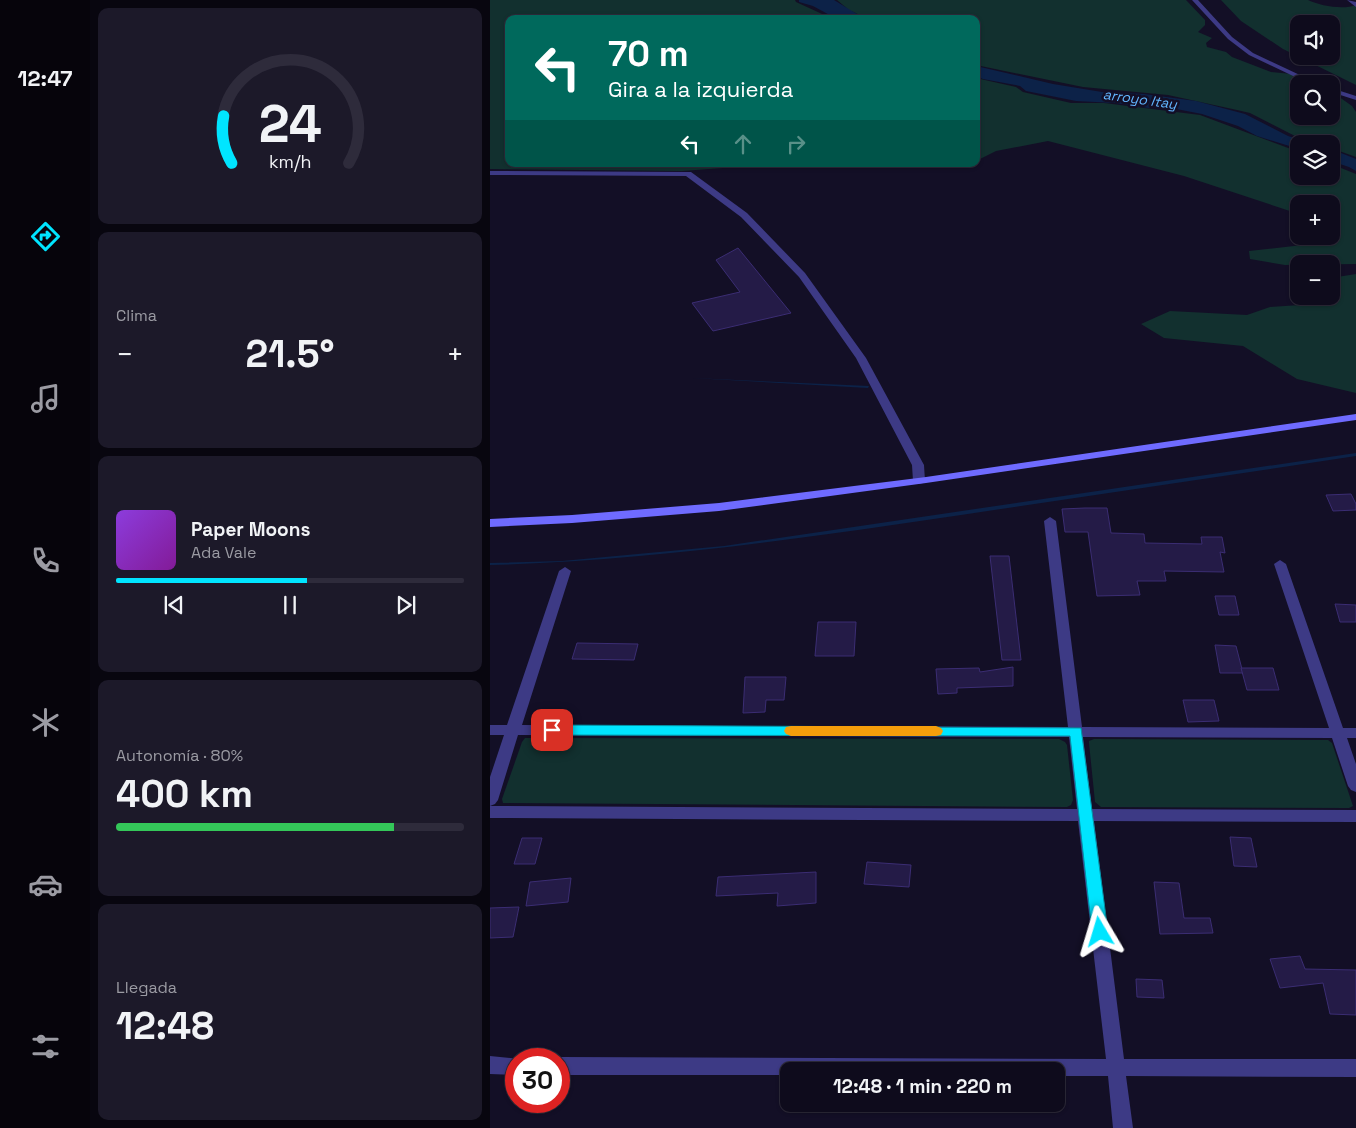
<!DOCTYPE html>
<html lang="es">
<head>
<meta charset="utf-8">
<style>
  :root { --surface:#0e0b1c; --page:#1c1929; --text:#f1f3f6; --muted:#9b9ba3; --line:#2e2b3b; --accent:#00e5ff }
  body { margin:0; font-family:"Space Grotesk",sans-serif; background:var(--page); color:var(--text); height:100vh; display:flex; flex-direction:column; font-size:19px; white-space:nowrap }
  * { box-sizing:border-box; margin:0 }
  p { font-size:16px; color:var(--muted) }
  .icon { flex:none; width:28px; height:28px; fill:none; stroke:currentColor; stroke-width:2; stroke-linecap:round; stroke-linejoin:round }
  .map { position:relative; flex:1; overflow:hidden }
  .side { display:flex; flex-direction:column; gap:8px; padding:8px; background:#08060f; width:400px }
  .side>* { flex:none }
  .top-card { position:absolute; left:15px; top:15px; width:475px; height:152px; border-radius:10px; box-shadow:0 1px 4px #0004,0 0 0 1px var(--line); background:#00695c; color:#fff; overflow:hidden }
  .fabs { position:absolute; left:800px; top:15px; display:grid; gap:10px }
  .fabs a { display:grid; place-items:center; width:50px; height:50px; border-radius:10px; background:var(--surface); box-shadow:0 1px 4px #0004,0 0 0 1px var(--line); font-size:25px }
  .speed { position:absolute; left:15px; top:1048px; display:flex; gap:10px; font-size:25px; font-weight:700; text-align:center }
  .speed>* { display:grid; place-content:center; width:65px; height:65px; border-radius:50%; background:var(--surface); box-shadow:0 1px 4px #0004,0 0 0 1px var(--line); line-height:1 }
  .speed .limit { border:8px solid #d22; background:#fff; color:#111 }
  .pin { position:absolute; display:grid; place-items:center; width:42px; height:42px; color:#fff; margin:-21px; border-radius:10px; box-shadow:0 2px 8px #0006 }
  .me { position:absolute; width:55px; margin:-28px; rotate:353deg; stroke-linejoin:round; filter:drop-shadow(0 0 4px #0008) }
  .turn { display:flex; align-items:center; gap:18px; height:105px; padding:0 20px; font-size:22px }
  .turn .icon { width:65px; height:65px; stroke-width:2.5 }
  .turn b { display:block; font-size:35px; line-height:42px }
  .lanes { display:flex; align-items:center; height:48px; padding:0 20px; background:#0003; justify-content:center; gap:25px; direction:ltr }
  .lanes .off { opacity:.35 }
  .big { font-size:38px; font-weight:700; line-height:1.1 }
  .side .tile { flex:1; display:flex; flex-direction:column; justify-content:center; gap:8px; min-width:0; padding:0 18px; border-radius:10px; background:var(--page) }
  .side .dial { align-items:center; gap:0 }
  .dial svg { height:130px; overflow:visible; fill:none; stroke:var(--line); stroke-width:7; stroke-linecap:round; text-anchor:middle }
  .dial text { fill:var(--text); stroke:none }
  .song { display:flex; align-items:center; gap:15px }
  .cover { width:60px; height:60px; border-radius:8px; background:linear-gradient(135deg,hsl(270 70% 55%),hsl(290 70% 35%)) }
  .played { height:5px; border-radius:2px; background:linear-gradient(90deg,var(--accent) 55%,var(--line) 55%) }
  .keys { display:flex; justify-content:space-around; direction:ltr }
  .heat { display:flex; justify-content:space-between; align-items:center; font-size:28px; direction:ltr }
  .charge { height:8px; border-radius:4px; background:linear-gradient(90deg,#34c759 80%,var(--line) 0) }
  .trip { position:absolute; left:290px; top:1062px; width:285px; height:50px; border-radius:10px; background:var(--surface); box-shadow:0 1px 4px #0004,0 0 0 1px var(--line); font-weight:700; line-height:50px; text-align:center }
  main { display:flex; flex:1; min-height:0 }
  .menu { display:flex; flex-direction:column; width:90px; justify-content:space-around; align-items:center; background:#06040b; color:var(--muted) }
  .menu .icon { width:35px; height:35px }
  .menu .on { color:var(--accent) }
  .menu b { font-size:22px; color:var(--text) }
  .map>svg:first-child { display:block }
</style>
</head>
<body>
<main>
<nav class="menu">
<b>12:47</b>
<svg class="icon on" aria-label="directions" viewBox="0 0 24 24"><path d="M12 3l9 9-9 9-9-9zM9 14v-3h6M13 9l2 2-2 2"/></svg>
<svg class="icon" aria-label="music" viewBox="0 0 24 24"><path d="M9 18V5l10-2v13"/><circle cx="6" cy="18" r="3"/><circle cx="16" cy="16" r="3"/></svg>
<svg class="icon" aria-label="phone" viewBox="0 0 24 24"><path d="M5 4h4l2 5-3 2q2 4 5 5l2-3 5 2v4C11 20 4 13 5 4z"/></svg>
<svg class="icon" aria-label="climate" viewBox="0 0 24 24"><path d="M12 3v18M4 7l16 10M4 17L20 7"/></svg>
<svg class="icon" aria-label="car" viewBox="0 0 24 24"><path d="M5 17H2v-5l4-1 3-4h7l3 4 3 1v5h-3M9 17h6M6 11h13"/><circle cx="7" cy="17" r="2"/><circle cx="17" cy="17" r="2"/></svg>
<svg class="icon" aria-label="filters" viewBox="0 0 24 24"><path d="M4 7h16M4 17h16"/><circle cx="9" cy="7" r="2"/><circle cx="15" cy="17" r="2"/></svg>
</nav>
<section class="side">
<div class="tile dial"><svg viewBox="0 0 100 80">
<path d="M14 69A42 42 0 1 1 86 69"/>
<path d="M14 69A42 42 0 0 1 9 40" stroke="#00e5ff"/>
<text x="50" y="56" font-size="32" font-weight="700">24</text>
<text x="50" y="72" font-size="11">km/h</text>
</svg></div>
<div class="tile"><p>Clima</p>
<div class="heat"><a>−</a><b class="big">21.5°</b><a>+</a></div>
</div>
<div class="tile">
<div class="song"><i class="cover"></i><div><b>Paper Moons</b><p>Ada Vale</p></div></div>
<div class="played"></div>
<div class="keys"><svg class="icon" aria-label="previous" viewBox="0 0 24 24"><path d="M18 5L8 12l10 7zM5 5v14"/></svg><svg class="icon" aria-label="pause" viewBox="0 0 24 24"><path d="M8 5v14M16 5v14"/></svg><svg class="icon" aria-label="next" viewBox="0 0 24 24"><path d="M6 5l10 7-10 7zM19 5v14"/></svg></div>
</div>
<div class="tile"><p>Autonomía · 80%</p><b class="big">400 km</b><div class="charge"></div></div>
<div class="tile"><p>Llegada</p><b class="big">12:48</b></div>
</section>
<div class="map">
<svg width="866" height="1128" viewBox="0 0 866 1128">
  <rect width="100%" height="100%" fill="#130f26"/>
  <g fill="#12302f" fill-rule="evenodd">
    <polygon points="0,0 305,0 306,2 343,19 19,19 19,164 287,164 192,171 0,169"/>
    <path d="M347,0h349l19,20v5l-7,7 14,6 -6,5 1,4 19,5 6,5 39,15 42,4 28,13 -6,5 17,12 4,6v45l-25,-9v-4h-11l-25,-8 -45,-23 -13,-3 -69,-15 -85,-8 -107,-22v-46h-108l-19,-9zM809,84h32v32h-32z"/>
    <path d="M731,0h87c12,6 36,10 48,5v80l-73,-36 -42,-28zM809,24h32v32h-32z"/>
    <polygon points="486,78 526,87 533,92 581,103 614,103 710,115 809,152 809,176 841,176 841,164 866,174 866,264 795,265 760,259 759,251 839,242 849,228 841,225 841,204 809,204 809,214 694,176 558,141 506,151 486,161"/>
    <polygon points="866,274 866,393 807,379 753,346 674,338 651,324 680,311 757,315 780,307 810,305 822,296 841,296 841,278"/>
    <polygon points="35,738 569,739 575,742 577,745 583,800 581,805 577,807 13,803 12,799 32,742"/>
    <polygon points="604,739 838,740 842,743 863,806 859,808 611,807 605,802 599,743 599,741"/>
  </g>
  <g fill="#0c2248">
    <polygon points="309,0 344,0 375,19 347,19 323,6 309,2"/>
    <polygon points="486,66 563,84 612,92 654,94 706,101 755,114 798,136 824,144 809,144 809,149 767,136 748,126 712,114 676,107 659,108 625,103 586,101 536,91 530,86 493,79 486,76"/>
    <polygon points="841,149 866,159 866,171 859,167 841,161"/>
    <polygon points="202,378 379,386 378,388"/>
    <path d="M866,453v3c-132,20 -263,39 -395,59 -156,23 -313,46 -471,50v-2l72,-2 162,-15z"/>
  </g>
  <g fill="#241b47" stroke="#3b2d73">
    <polygon points="248,248 301,313 223,331 202,303 250,292 226,260"/>
    <polygon points="861,494 866,504 866,510 843,511 836,495"/>
    <polygon points="595,508 617,508 621,533 654,534 655,543 712,544 711,537 732,537 735,553 730,552 734,572 674,571 676,581 647,581 650,595 607,596 598,532 575,532 572,509"/>
    <polygon points="500,556 519,556 531,660 512,660"/>
    <polygon points="725,596 745,596 749,615 729,615"/>
    <polygon points="845,604 866,605 866,622 850,622"/>
    <polygon points="328,622 366,622 364,656 325,656"/>
    <polygon points="87,643 148,644 144,660 82,659"/>
    <polygon points="725,645 746,646 753,673 730,673"/>
    <polygon points="523,667 523,686 467,688 467,693 448,694 446,669 489,668 490,672"/>
    <polygon points="751,668 783,668 789,690 757,690"/>
    <polygon points="255,677 296,677 294,700 276,700 275,712 253,713"/>
    <polygon points="693,700 724,700 729,721 698,722"/>
    <polygon points="740,837 761,838 767,867 744,866"/>
    <polygon points="32,838 52,838 45,864 24,864"/>
    <polygon points="377,862 421,865 419,887 374,884"/>
    <polygon points="326,872 326,903 287,906 288,893 226,896 228,877"/>
    <polygon points="81,878 78,902 36,906 40,882"/>
    <polygon points="664,882 689,883 694,918 720,918 723,933 670,934"/>
    <polygon points="29,907 23,937 0,938 0,908"/>
    <polygon points="810,956 815,969 866,970 866,1015 840,1014 833,983 790,988 780,959"/>
    <polygon points="646,979 672,980 674,998 647,997"/>
  </g>
  <g fill="none" stroke-linecap="round" stroke-linejoin="round">
    <g fill="#3d3a85" fill-rule="evenodd">
      <polygon points="702,0 708,0 742,37 763,53 829,84 820,84 759,55 738,39"/>
      <polygon points="857,0 866,2 866,7"/>
      <polygon points="841,88 866,96 866,100 841,92"/>
      <polygon points="0,171 201,172 257,213 315,273 376,358 434,465 435,481 433,483 429,484 423,481 422,465 366,358 309,277 251,217 196,176 0,175"/>
      <path d="M560,517l6,4 26,206 247,1 -55,-164 6,-4 6,4 57,164h13v10h-9l9,26v28l-5,-2 -3,-4 -16,-48 -249,-1 9,72 264,1v12l-262,-1 30,238h232v18l-230,-1 7,52h-20l-5,-52h-52v-5h-267v4h-230v-16h-4l4,-2 547,2 -28,-238 -588,-3v-41l14,-42h-14v-10h17l52,-154 6,-4 6,4 -49,154 546,2 -24,-206zM28,735l551,2 8,72 -587,-3 5,-2 3,-4z"/>
      <polygon points="0,1056 30,1059 26,1059 26,1075 0,1074"/>
    </g>
    <polygon fill="#6f6bff" fill-rule="evenodd" points="866,414 866,420 436,483 229,511 82,523 0,527 0,519 82,515 229,503 436,477"/>
  </g>
  <polygon fill="#00e5ff" stroke="#0095a6" points="62,725 591,728 618,932 615,937 610,938 605,937 602,932 580,736 62,735 57,734 55,730 57,727"/>
  <polygon fill="#f59e0b" points="301,726 446,726 451,728 453,731 451,735 446,736 301,736 296,734 294,731 296,727"/>
  <g text-anchor="middle" dominant-baseline="central" stroke-width="5" stroke-linejoin="round" paint-order="stroke">
    <g font-size="14" font-style="italic" fill="#62b6ff" stroke="#130f26">
      <text transform="translate(650 99) rotate(8)">arroyo Itay</text>
    </g>
  </g>
</svg>
<div class="fabs">
<a><svg class="icon" aria-label="sound" viewBox="0 0 24 24"><path d="M4 9h4l5-4v14l-5-4H4zM17 9q2 3 0 6"/></svg></a>
<a><svg class="icon" aria-label="search" viewBox="0 0 24 24"><circle cx="10" cy="10" r="6"/><path d="M15 15l6 6"/></svg></a>
<a><svg class="icon" aria-label="layers" viewBox="0 0 24 24"><path d="M12 4l9 5-9 5-9-5zM3 14l9 5 9-5"/></svg></a>
<a>+</a>
<a>−</a>
</div>
<div class="speed"><div class="limit">30</div></div>
<div class="pin" style="left:62px;top:730px;background:#d93025"><svg class="icon" aria-label="arrive" viewBox="0 0 24 24"><path d="M6 21V4h12l-3 4 3 4H6"/></svg></div>
<svg class="me" style="left:610px;top:932px" viewBox="-20 -20 40 40"><path d="M0-17L14 15 0 8-14 15z" fill="#00e5ff" stroke="#fff" stroke-width="4"/></svg>
<div class="trip">12:48 · 1 min · 220 m</div>
<div class="top-card">
<div class="turn"><svg class="icon" aria-label="left" viewBox="0 0 24 24"><path d="M17 20v-9H6M10 6l-5 5 5 5"/></svg><div><b>70 m</b>Gira a la izquierda</div></div>
<div class="lanes"><svg class="icon" aria-label="left" viewBox="0 0 24 24"><path d="M17 20v-9H6M10 6l-5 5 5 5"/></svg><svg class="icon off" aria-label="ahead" viewBox="0 0 24 24"><path d="M12 20V5M6 11l6-6 6 6"/></svg><svg class="icon off" aria-label="right" viewBox="0 0 24 24"><path d="M7 20v-9h11M14 6l5 5-5 5"/></svg></div>
</div>
</div>
</main>
</body>
</html>
